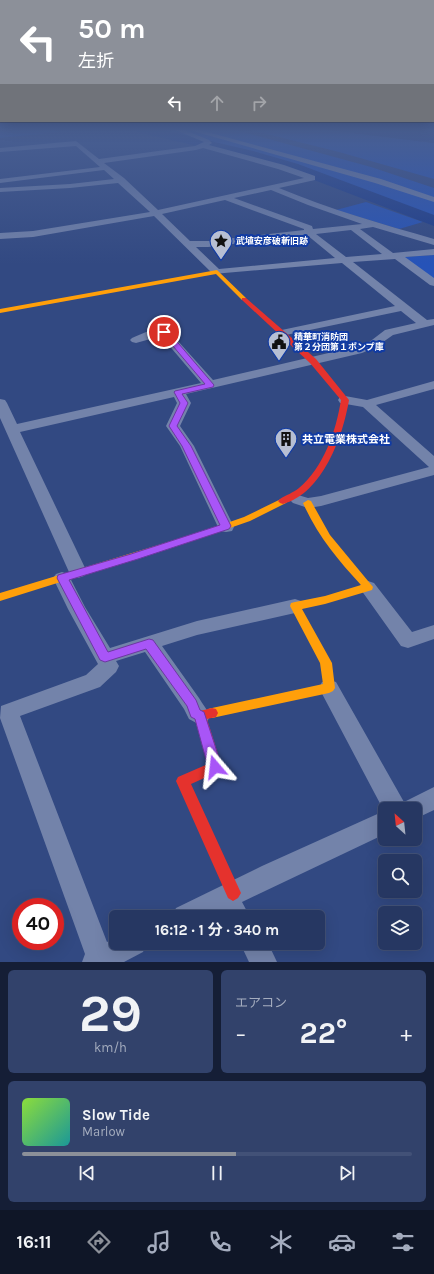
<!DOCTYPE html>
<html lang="ja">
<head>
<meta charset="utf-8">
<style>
  :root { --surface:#263762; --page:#32426b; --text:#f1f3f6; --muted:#a4acbe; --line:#425177; --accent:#8c9099 }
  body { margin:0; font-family:Karla,"Noto Sans JP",sans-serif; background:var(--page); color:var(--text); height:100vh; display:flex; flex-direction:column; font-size:15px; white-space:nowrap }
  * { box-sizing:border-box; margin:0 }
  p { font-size:13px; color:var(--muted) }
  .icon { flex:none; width:22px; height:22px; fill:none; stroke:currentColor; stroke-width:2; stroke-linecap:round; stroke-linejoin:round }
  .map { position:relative; height:962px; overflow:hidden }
  .panel { display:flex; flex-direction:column; gap:8px; padding:8px; background:#151e36; flex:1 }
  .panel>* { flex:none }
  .guide { position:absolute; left:0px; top:0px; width:434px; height:122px; box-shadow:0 4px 16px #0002,0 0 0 1px var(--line); background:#8c9099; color:#fff; overflow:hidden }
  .needle { width:26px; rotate:333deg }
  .fabs { position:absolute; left:378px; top:802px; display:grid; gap:8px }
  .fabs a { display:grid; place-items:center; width:44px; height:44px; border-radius:6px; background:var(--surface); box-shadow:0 4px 16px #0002,0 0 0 1px var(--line); font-size:20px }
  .speed { position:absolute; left:12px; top:898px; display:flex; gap:8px; font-size:20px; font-weight:700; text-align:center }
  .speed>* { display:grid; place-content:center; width:52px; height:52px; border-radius:50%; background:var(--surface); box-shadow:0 4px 16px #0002,0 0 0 1px var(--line); line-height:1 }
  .speed .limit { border:6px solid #d22; background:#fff; color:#111 }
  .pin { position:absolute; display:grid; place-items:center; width:34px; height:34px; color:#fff; margin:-17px; border:2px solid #fff; border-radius:50%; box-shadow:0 1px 4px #0007 }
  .me { position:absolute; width:44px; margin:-22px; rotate:343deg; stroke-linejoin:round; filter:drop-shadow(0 0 3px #0008) }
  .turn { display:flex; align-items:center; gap:14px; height:84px; padding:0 12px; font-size:18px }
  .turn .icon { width:52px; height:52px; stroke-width:2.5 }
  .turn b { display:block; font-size:28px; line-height:34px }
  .lanes { display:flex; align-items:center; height:38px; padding:0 12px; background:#0003; justify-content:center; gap:20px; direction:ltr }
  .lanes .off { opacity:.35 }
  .big { font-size:30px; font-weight:700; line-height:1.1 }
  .panel .tile { flex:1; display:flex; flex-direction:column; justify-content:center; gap:6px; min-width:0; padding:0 14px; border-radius:6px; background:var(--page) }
  .panel .dial { align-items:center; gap:0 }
  .dial b { font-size:52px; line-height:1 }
  .song { display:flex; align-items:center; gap:12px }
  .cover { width:48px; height:48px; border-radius:6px; background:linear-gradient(135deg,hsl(90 70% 55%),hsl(180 70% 35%)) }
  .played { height:4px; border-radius:2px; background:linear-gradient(90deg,var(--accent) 55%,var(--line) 55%) }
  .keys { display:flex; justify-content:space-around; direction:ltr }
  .heat { display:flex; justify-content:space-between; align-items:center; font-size:22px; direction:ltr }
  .panel .tiles { flex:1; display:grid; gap:8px; grid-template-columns:1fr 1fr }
  .tile:last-child { grid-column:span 2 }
  .trip { position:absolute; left:109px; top:910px; width:216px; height:40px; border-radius:6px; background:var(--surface); box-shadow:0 4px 16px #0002,0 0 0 1px var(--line); font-weight:700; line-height:40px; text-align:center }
  .dock { display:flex; height:64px; justify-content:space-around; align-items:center; background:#0f1627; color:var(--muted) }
  .dock .icon { width:28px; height:28px }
  .dock .selected { color:var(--accent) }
  .dock b { font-size:18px; color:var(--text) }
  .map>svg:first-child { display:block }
</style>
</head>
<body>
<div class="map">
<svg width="434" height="962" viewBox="0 0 434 962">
  <rect width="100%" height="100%" fill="#324982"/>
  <g fill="#2653b8">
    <polygon points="13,129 50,129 59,132 0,138 0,132 14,130"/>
    <polygon points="152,129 232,129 371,167 434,188 434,219 293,166 219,144"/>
    <polygon points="247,129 321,129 434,143 434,179 339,152"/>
    <polygon points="366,202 423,222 399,229 336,210"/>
    <polygon points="434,255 434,281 402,257"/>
  </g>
  <polygon fill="#1d3c8a" points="321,129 434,129 434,143"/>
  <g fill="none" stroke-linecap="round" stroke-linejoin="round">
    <polygon fill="#1d3c8a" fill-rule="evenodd" points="135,129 159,129 253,151 298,164 434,215 434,226 288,170 244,157 137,132"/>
    <g fill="#7383aa" fill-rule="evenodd">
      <path d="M173,129h9l27,11 3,3 -3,2 75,20 31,11v4l-36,8c50,21 103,36 155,51v6l-61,-18 -13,2 33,24 41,-4v6l-29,2 29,21v8l-4,-1 -35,-26 -42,3 74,58 7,-1v6l-41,10 -17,12 -14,6 -176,41 5,9 -11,23 14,20 40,81 -2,4 -6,1 -6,-1 -2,-4 -38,-81 -14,-20 11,-23 -3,-6 -154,35 67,140 -3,4 -6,2 -6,-2 -3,-4 -69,-154v-19l5,1 2,3 10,21 184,-41 -40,-47 -25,7 -4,-1 -2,-2 2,-2c11,-5 24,-11 36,-8l45,50 141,-33 14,-4 17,-13 31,-7 -15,-12 -120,25 -4,-1 -2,-2 2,-2 118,-25 -53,-43 -129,11 -59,-58 -121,21 -33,2v-6l33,-2 117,-19 -32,-29 -48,5 -70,4v-4l70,-4 44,-5 -10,-9 -104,13v-4l100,-12 -24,-21 -76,6v-4l76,-7 23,18 96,-13 9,-4zM203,148l75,21 26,9 -146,32 -34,-32 -20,-15 92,-13zM271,190l37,15 54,19 -49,5 -1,-3 -78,-28zM225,200l79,29v1l-96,11h-18l-28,-27zM351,230l31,24 -36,3 -30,-23zM307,235l28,23 -116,11 -23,-22h12z"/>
      <polygon points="186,129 196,129 381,179 434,197 434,202 375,183"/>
      <polygon points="434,381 434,389 376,405 434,456 434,475 321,506 308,508 293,503 290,500 293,497 298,495 308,498 321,496 429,467 363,407 340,403 338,400 340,397 345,396 367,400"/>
      <path d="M62,572l6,2 17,33 25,41 87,-27 98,-22 6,2 3,5 -3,5 -6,2 -98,22 -35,11 37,52c4,7 8,11 11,18l-3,6 -7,3 -11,-6 -5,-10 -39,-57 -29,9 3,5 -3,6 -16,15 -80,29 87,226 9,-4v5h31l-4,9 -19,10h-42l3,-8 -85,-236 1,-12 85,-31 12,-11 -30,-55 -15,-31 3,-4z"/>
      <polygon points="368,581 374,583 412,632 434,625 434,639 408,648 401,646 359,587 362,583"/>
      <polygon points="329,680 336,682 404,802 434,787 434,810 415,819 415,809 385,809 385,834 242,902 250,917 223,917 220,913 212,917 172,917 176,908 262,866 384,811 319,688 322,682"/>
      <polygon points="240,943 268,943 277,962 249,962"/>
    </g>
    <g fill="#ff9f0a" fill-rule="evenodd">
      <polygon points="217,270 246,298 246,300 242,300 216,274 0,313 0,309"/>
      <polygon points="283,498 286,499 288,501 286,503 250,521 204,537 0,601 0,593 198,533 244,517"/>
      <path d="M308,500l3,1 19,34 43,52 -1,3 -47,14 -23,5 30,54 3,25 -2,3 -4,2 -117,25 -4,-1 -2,-4 2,-4 4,-1 111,-24 -3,-21 -30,-57 1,-3 4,-1 30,-6 36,-11c-23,-25 -44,-50 -58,-82z"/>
    </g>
    <g fill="#e5322d" fill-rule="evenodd">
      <path d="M242,298h4l70,61 33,41c-6,36 -26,93 -66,104l-3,-1 -2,-2 2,-2c6,-4 13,-6 19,-11 25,-21 37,-57 42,-88l-31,-37 -68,-63z"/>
      <polygon points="212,708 216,709 218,713 216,717 207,719 222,767 220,771 191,784 241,893 238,898 233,901 228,898 176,781 178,777 208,764 194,716 196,712"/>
    </g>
  </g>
  <linearGradient id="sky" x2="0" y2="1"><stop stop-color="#1c2848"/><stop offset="0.49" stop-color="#495f92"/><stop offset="1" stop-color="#495f92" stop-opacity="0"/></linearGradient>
  <rect width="434" height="264" fill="url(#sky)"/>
  <polygon fill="#a855f7" stroke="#6d37a1" points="162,330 167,330 214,385 213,387 182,394 188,403 177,426 191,446 231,526 229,529 138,559 69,580 108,652 149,639 153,640 196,700 200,710 204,712 222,767 220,771 215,773 210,771 208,767 195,719 191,717 187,706 146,649 105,662 100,660 57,578 58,575 131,554 220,525 182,446 169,426 180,403 174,392 175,391 205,384 162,333"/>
  <defs>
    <g id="sight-pin" transform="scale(1.15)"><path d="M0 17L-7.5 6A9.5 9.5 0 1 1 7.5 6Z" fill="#b7bfd3" stroke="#113ba3"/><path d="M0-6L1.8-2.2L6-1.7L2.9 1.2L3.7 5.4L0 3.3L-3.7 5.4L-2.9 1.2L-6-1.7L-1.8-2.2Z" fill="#111"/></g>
    <g id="civic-pin" transform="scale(1.15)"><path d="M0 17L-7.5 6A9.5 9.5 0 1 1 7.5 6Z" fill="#b7bfd3" stroke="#113ba3"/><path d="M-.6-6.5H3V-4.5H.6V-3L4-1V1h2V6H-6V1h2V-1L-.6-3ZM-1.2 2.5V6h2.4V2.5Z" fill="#111"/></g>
    <g id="building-pin" transform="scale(1.15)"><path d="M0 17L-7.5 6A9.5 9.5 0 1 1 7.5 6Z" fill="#b7bfd3" stroke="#113ba3"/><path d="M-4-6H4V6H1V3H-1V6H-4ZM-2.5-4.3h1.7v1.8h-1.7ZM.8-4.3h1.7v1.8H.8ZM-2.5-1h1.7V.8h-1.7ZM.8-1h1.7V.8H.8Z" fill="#111"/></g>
  </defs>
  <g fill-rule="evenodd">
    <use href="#sight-pin" x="221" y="241"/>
    <use href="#civic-pin" x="279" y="342"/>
    <use href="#building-pin" x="286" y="439"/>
  </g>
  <g text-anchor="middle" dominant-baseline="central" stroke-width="4" stroke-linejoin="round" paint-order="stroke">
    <g font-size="9" font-weight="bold" fill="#fff" stroke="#113ba3" text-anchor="start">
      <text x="236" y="241">武埴安彦破斬旧跡</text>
      <text x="294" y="337">精華町消防団<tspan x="294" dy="10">第２分団第１ポンプ庫</tspan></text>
    </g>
    <g font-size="11" font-weight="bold" fill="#fff" stroke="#113ba3" text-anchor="start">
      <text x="302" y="439">共立電業株式会社</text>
    </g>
  </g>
</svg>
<div class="fabs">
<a><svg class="needle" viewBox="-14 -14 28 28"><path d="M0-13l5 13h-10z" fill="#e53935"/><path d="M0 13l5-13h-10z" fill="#a4acbe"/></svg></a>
<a><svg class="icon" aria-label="search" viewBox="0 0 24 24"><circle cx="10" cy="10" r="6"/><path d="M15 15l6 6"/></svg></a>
<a><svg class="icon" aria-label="layers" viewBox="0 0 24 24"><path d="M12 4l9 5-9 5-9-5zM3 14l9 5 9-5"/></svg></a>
</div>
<div class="speed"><div class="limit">40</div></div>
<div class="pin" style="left:164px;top:332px;background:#d93025"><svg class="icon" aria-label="arrive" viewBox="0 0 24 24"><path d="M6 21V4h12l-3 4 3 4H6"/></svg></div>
<svg class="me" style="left:215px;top:767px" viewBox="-20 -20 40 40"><path d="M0-17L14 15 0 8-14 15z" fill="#a855f7" stroke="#fff" stroke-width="4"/></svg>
<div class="trip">16:12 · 1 分 · 340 m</div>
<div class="guide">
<div class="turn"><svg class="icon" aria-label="left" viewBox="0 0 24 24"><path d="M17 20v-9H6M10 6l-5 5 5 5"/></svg><div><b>50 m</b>左折</div></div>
<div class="lanes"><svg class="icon" aria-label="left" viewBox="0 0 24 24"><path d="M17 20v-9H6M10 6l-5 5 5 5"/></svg><svg class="icon off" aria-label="ahead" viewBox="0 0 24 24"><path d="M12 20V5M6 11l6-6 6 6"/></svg><svg class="icon off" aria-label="right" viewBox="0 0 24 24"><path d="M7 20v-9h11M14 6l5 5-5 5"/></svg></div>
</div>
</div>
<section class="panel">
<div class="tiles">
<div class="tile dial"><b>29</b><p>km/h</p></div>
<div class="tile"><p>エアコン</p>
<div class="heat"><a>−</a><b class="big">22°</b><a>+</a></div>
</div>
<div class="tile">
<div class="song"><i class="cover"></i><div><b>Slow Tide</b><p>Marlow</p></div></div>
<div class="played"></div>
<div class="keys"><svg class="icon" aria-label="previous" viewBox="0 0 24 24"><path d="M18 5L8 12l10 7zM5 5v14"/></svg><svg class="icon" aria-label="pause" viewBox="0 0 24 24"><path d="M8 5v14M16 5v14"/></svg><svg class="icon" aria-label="next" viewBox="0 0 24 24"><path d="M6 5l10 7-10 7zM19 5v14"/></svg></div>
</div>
</div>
</section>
<nav class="dock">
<b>16:11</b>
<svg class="icon selected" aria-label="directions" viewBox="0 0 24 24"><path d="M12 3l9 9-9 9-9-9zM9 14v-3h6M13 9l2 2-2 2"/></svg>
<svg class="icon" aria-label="music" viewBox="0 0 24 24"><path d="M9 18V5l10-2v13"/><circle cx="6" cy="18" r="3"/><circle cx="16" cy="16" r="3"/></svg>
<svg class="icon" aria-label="phone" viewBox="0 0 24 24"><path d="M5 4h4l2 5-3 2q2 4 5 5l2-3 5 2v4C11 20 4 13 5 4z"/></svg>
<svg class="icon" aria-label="climate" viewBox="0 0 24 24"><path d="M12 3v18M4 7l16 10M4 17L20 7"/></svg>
<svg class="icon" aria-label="car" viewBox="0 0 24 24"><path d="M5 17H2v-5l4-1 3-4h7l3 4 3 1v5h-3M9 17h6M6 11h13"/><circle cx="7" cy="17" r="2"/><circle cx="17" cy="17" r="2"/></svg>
<svg class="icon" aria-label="filters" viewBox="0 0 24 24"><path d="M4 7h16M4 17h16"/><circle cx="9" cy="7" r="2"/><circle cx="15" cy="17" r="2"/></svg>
</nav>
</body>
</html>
